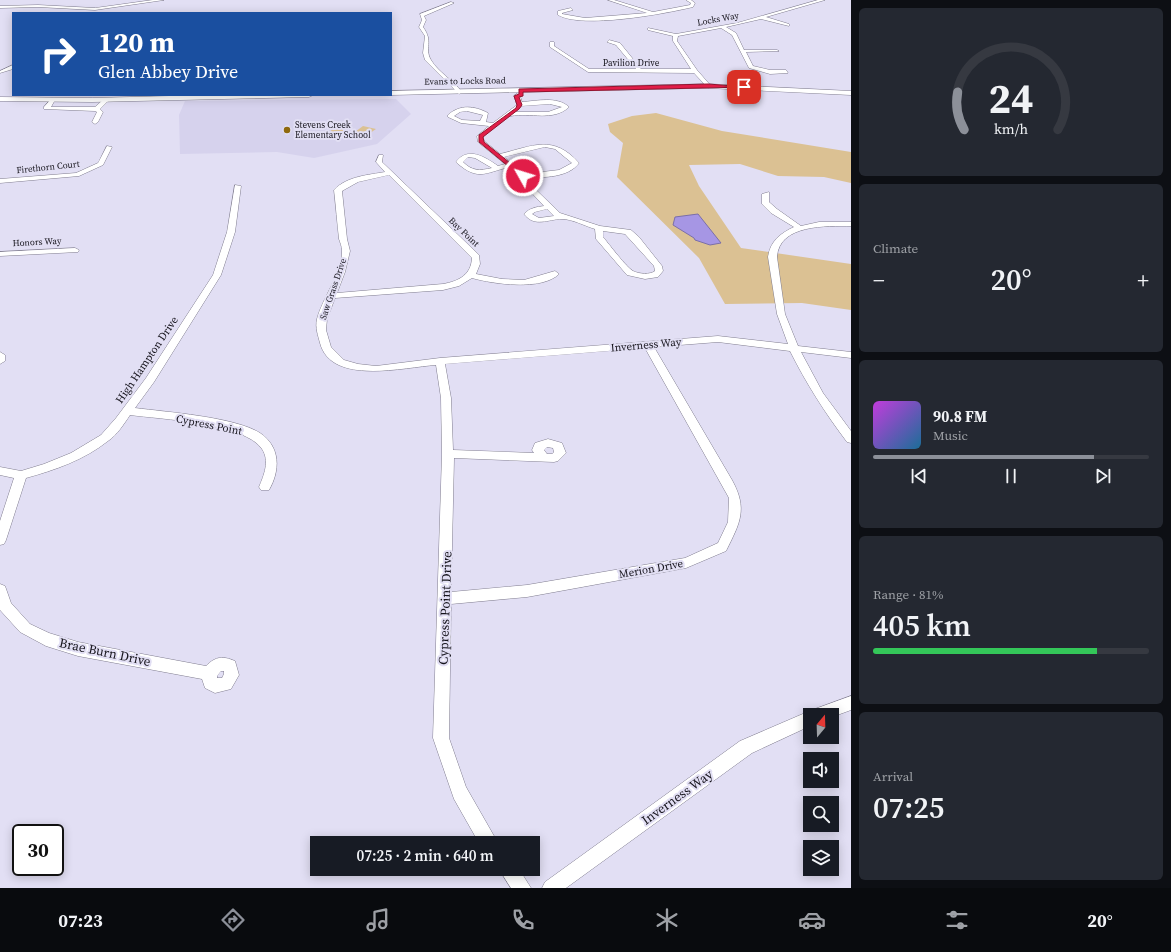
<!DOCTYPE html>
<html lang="en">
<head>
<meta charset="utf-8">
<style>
  :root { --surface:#171b24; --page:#242831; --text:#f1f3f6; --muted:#9ea1a6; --line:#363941; --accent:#8c9099 }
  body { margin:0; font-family:"Source Serif 4",serif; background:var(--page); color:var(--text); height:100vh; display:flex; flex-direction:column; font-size:15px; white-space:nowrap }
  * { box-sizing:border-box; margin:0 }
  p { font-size:13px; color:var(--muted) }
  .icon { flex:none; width:22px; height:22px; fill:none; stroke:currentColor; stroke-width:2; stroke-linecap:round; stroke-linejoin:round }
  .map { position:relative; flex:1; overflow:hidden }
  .details { display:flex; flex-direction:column; gap:8px; padding:8px; background:#0d0f14; width:320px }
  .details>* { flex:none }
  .top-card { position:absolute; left:12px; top:12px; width:380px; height:84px; border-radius:0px; box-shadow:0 2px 10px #0003; background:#1a4fa0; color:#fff; overflow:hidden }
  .needle { width:26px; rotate:19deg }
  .buttons { position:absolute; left:803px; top:708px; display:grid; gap:8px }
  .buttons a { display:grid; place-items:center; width:36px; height:36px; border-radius:0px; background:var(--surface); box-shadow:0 2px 10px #0003; font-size:20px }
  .speed { position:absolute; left:12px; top:824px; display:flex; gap:8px; font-size:20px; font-weight:700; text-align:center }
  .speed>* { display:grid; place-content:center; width:52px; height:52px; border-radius:50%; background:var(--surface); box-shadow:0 2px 10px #0003; line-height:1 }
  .speed .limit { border:2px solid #111; border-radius:6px; background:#fff; color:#111 }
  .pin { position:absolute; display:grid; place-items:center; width:34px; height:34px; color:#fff; margin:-17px; border-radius:8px; box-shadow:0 2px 6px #0006 }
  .me { position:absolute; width:44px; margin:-22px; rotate:309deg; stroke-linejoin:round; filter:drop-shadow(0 0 3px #0008) }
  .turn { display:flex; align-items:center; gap:14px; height:84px; padding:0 20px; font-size:18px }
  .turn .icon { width:52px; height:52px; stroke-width:2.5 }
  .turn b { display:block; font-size:28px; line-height:34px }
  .big { font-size:30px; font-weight:600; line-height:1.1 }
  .details .widget { flex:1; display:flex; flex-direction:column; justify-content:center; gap:6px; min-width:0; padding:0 14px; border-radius:6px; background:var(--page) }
  .details .dial { align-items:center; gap:0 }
  .dial svg { height:104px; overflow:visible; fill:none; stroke:var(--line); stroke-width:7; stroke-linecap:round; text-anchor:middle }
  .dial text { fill:var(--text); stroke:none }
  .song { display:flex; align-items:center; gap:12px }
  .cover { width:48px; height:48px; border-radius:6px; background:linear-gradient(135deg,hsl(290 70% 55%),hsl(200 70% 35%)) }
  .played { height:4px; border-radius:2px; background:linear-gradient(90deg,var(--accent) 80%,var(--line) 80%) }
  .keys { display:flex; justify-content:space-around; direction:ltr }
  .heat { display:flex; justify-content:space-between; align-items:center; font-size:22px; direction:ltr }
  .charge { height:6px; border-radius:3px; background:linear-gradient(90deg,#34c759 81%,var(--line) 0) }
  .trip { position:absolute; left:310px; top:836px; width:230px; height:40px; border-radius:0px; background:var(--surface); box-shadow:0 2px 10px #0003; font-weight:600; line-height:40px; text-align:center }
  .tabs { display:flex; height:64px; justify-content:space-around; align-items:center; background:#090b0e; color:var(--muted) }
  .tabs .icon { width:28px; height:28px }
  .tabs .on { color:var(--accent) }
  .tabs b { font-size:18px; color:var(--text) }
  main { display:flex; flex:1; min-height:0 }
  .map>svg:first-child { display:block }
</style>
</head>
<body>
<main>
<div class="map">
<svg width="851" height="888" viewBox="0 0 851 888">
  <rect width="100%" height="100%" fill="#e2dff4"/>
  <polygon fill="#d6d2ed" points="396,99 411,114 377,144 314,158 277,152 180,154 179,115 185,101"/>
  <g fill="#dbc193">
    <polygon points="656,113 722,131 851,152 851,183 824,177 778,176 740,164 689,165 699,186 741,248 851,264 851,310 802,303 725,304 699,258 617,177 623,143 610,132 608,124 632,116"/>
    <polygon points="336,126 351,128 340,139 324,137"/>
    <polygon points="363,126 376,129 360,140 347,138"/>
  </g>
  <polygon fill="#a696e4" stroke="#7b6fa8" points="698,214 721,243 710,245 695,240 694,238 673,225 675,217"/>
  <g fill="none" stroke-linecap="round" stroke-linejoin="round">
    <g stroke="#807d8f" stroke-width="1">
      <g id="street">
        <polygon points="153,0 164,0 95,10 38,7 0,8 0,6 38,5 95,8"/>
        <path d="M608,0h6l39,12 37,-7 1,-2 -5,-3h5l4,3 -2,4c-29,7 -111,22 -135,8v-4l13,-3 2,2 -11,3v1l23,4 62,-5z"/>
        <polygon points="818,0 825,0 766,17 789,24 789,26 761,19 726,27 736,33 744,50 777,50 779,51 746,52 753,66 770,70 786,70 788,73 770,74 749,68 732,35 721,28 678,36 677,41 697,70 711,86 708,88 694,73 588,72 550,47 550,42 554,42 554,46 589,69 636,69 616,45 607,42 609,40 620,43 641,69 691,69 673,41 673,36 648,30 648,28 676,34 737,23"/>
        <path d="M451,2l3,1 -30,13 2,4 -3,7c11,15 1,21 8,33 7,12 22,20 31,32l-3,2 -34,-34 -2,-7 2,-17 -6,-9 3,-7 -2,-6z"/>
        <polygon points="13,65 13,69 0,73 0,71"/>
        <path d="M517,94l3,2 2,6c15,-1 35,-6 47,5 -16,15 -39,5 -58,9 -6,1 -19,13 -25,17l-3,3 1,5 16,13c33,-8 53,-20 79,9 -11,15 -35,14 -52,15l6,9 27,26 40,13 31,4 8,7 23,29 1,5 -5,6 -13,2 -18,-4 -31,-36 -1,-10c-10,-3 -23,-10 -33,-10 -14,0 -27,9 -38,-5 6,-6 12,-7 20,-8l-16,-17 -11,-16 -8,-6c-24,6 -31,14 -52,-4l-1,-1c12,-16 29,-5 42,4l7,-2 -27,-22 -1,-6 12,-10 -28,-3 -13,-6v-2c12,-11 27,-9 40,-2l-2,9 7,1 24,-18 -3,-9zM550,104l12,3 -14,5h-33l7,-6zM467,111l16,4 -3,6 -18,-1 -8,-4 6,-4zM545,147l10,2 17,14 -13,7 -34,4 -21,-17zM468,157l7,1 17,10c-13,3 -20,3 -29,-6zM547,209l7,7 -15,2 -7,-4 3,-2zM603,231l22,3 29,32 1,5c-5,4 -16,3 -22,0 -7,-4 -24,-27 -30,-34z"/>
        <polygon points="52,98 55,100 51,107 95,107 104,99 109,100 100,109 103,112 98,122 95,124 92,122 97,112 95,111 44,109 44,107"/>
        <polygon points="107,146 112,147 103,165 79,176 0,183 0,179 76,173 98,163"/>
        <path d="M379,155h4l-1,7 97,93 1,9 -4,10 26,5 22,1 31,-9 4,3c-17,17 -66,10 -87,4l-13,8 -16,4 -108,8 -8,21 -1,11 5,17 13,13 14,4 18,2 64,-8 278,-22 70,8 -11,-30 -9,-57c2,-16 13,-24 26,-30l-23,-14 -9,-9v-10l7,-2v10l8,7 24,17 18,-4h32v4c-24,0 -72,-2 -74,31l8,57 13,32 53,6v6l-50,-6 22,41 28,38v12l-4,-1c-22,-29 -41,-59 -57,-91l-72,-9 -64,5 78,133c16,29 8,43 -6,71l-40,17 -159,29 -76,7 -2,134 17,49 32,56h-19l-25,-44 -21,-61 9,-284 -1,-56 -5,-33c-31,2 -105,21 -116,-22 -2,-8 -5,-15 -3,-24 5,-20 26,-48 25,-69 0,-3 -2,-8 -3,-11 -2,-16 -3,-33 -5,-49 13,-14 35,-15 51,-18l-9,-10zM389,175l83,83c-1,17 -13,23 -29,26l-106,9 8,-21 5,-21 -3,-12 -5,-48 16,-9zM645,348l84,150 -1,24 -10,21 -33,15 -158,27 -76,7 3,-134 100,4 4,-1 8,-8 -4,-10 -14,-4 -13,4 -3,7 2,3 -81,-3 -2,-52 -6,-34zM547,447l6,1 1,4 -2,2h-5l-3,-4z"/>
        <path d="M235,185l6,1 -6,46 -14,43 -67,107 -19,26c31,4 100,9 125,25 21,14 20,38 9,57h-8l-2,-3c5,-12 11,-26 3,-38 -17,-26 -102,-30 -132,-34 -6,9 -13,20 -22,26 -24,19 -53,29 -82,37l-20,62 -2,4 -4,1v-24l14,-43 -14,-3v-8l21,4 23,-7 27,-11 30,-18 15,-17 30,-40 67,-103 14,-43z"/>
        <polygon points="75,248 79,250 78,252 0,256 0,252"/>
        <polygon points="0,352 5,355 5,361 0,364"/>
        <path d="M0,584l5,2 6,17 19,21 19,9 29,9 128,24c10,-10 17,-10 29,-5l4,14 -8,14 -16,4 -10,-5 -3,-9 -124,-23 -32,-10 -26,-14 -20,-22zM221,671h3v3l-2,4h-5v-2z"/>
        <polygon points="851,696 851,710 832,717 832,715 810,715 810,726 752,753 566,888 542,888 545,882 740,741 812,710"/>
        <polygon points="499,869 519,869 531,888 511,888"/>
      </g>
    </g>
    <g stroke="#807d8f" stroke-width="1">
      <g id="secondary">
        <polygon points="708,84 851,91 851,95 708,88 391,95 390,95 391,91"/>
        <polygon points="208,95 313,95 309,97 92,102 0,101 0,97 92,98"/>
      </g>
    </g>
    <use href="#street" fill="#fff" fill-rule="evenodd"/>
    <use href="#secondary" fill="#fff" fill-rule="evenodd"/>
  </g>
  <polygon fill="#e11d48" stroke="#92132f" points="708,84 747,87 523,92 523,96 519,97 522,105 519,109 483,137 484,142 525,175 525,177 521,177 479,142 479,135 516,108 517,105 514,96 519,94 519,89"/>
  <circle fill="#8f690d" stroke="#e2dff4" stroke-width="1.5" cx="287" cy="130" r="4"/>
  <g text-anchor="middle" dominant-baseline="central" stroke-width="4" stroke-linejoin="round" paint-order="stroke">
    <g font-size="9" fill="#17151d" stroke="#e2dff4">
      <text transform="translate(718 19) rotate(-10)">Locks Way</text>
      <text x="631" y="63">Pavilion Drive</text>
      <text transform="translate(465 81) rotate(-1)">Evans to Locks Road</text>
      <text transform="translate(48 167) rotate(-6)">Firethorn Court</text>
      <text transform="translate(464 232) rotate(44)">Bay Point</text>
      <text transform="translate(37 242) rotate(-3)">Honors Way</text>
      <text transform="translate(333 289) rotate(-71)">Saw Grass Drive</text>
    </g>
    <g font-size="9" fill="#17151d" stroke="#e2dff4" text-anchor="start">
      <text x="295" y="125">Stevens Creek<tspan x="295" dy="10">Elementary School</tspan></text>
    </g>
    <g font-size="11" fill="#17151d" stroke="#e2dff4">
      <text transform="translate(646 345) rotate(-5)">Inverness Way</text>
      <text transform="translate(147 360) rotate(-56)">High Hampton Drive</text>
      <text transform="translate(209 425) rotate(11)">Cypress Point</text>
      <text transform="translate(651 569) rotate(-10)">Merion Drive</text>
    </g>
    <g font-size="13" fill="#17151d" stroke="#e2dff4">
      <text transform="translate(445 608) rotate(-88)">Cypress Point Drive</text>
      <text transform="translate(105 652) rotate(12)">Brae Burn Drive</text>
      <text transform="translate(677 797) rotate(-36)">Inverness Way</text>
    </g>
  </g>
</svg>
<div class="buttons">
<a><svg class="needle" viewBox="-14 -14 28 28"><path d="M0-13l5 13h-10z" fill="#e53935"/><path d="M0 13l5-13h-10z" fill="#9ea1a6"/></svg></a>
<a><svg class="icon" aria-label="sound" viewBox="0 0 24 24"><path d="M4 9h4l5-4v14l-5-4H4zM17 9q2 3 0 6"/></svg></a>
<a><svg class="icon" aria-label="search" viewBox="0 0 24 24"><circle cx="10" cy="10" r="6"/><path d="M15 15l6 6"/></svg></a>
<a><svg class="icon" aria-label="layers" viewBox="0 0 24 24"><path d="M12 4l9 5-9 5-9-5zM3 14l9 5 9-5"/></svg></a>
</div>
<div class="speed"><div class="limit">30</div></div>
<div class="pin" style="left:744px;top:87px;background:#d93025"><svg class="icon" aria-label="arrive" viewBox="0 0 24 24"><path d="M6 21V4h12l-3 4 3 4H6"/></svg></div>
<svg class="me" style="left:523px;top:176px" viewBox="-20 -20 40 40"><circle r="17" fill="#e11d48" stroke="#fff" stroke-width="3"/><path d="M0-11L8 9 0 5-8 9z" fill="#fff"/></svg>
<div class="trip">07:25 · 2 min · 640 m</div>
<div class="top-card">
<div class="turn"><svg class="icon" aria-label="right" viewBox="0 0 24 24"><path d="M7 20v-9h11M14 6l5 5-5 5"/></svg><div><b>120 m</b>Glen Abbey Drive</div></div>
</div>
</div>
<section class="details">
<div class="widget dial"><svg viewBox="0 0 100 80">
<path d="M14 69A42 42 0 1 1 86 69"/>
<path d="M14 69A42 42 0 0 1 9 40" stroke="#8c9099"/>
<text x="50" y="56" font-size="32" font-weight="700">24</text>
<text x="50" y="72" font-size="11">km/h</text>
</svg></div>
<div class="widget"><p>Climate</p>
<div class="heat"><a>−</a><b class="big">20°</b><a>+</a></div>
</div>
<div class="widget">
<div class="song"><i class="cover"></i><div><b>90.8 FM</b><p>Music</p></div></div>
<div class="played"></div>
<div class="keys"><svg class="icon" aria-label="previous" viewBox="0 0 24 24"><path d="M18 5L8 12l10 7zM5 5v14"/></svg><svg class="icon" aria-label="pause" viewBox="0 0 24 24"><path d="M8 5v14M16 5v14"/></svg><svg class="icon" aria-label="next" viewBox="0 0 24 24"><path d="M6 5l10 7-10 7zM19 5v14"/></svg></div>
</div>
<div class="widget"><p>Range · 81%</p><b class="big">405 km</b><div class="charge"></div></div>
<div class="widget"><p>Arrival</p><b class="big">07:25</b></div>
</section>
</main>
<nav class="tabs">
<b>07:23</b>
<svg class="icon on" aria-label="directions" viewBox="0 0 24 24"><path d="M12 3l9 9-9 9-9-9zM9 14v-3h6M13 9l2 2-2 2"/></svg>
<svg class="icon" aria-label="music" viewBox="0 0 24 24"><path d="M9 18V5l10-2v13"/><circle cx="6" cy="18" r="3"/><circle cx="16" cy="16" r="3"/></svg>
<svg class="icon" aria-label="phone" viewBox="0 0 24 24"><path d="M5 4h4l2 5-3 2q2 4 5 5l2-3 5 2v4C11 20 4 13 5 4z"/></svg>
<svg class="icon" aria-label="climate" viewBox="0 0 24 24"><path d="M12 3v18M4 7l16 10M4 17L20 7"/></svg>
<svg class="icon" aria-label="car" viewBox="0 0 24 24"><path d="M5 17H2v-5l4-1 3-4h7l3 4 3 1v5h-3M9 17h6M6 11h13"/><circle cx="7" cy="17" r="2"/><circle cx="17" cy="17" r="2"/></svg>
<svg class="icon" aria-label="filters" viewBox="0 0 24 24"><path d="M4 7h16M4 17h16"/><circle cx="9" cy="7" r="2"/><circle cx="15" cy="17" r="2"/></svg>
<b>20°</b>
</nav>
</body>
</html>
